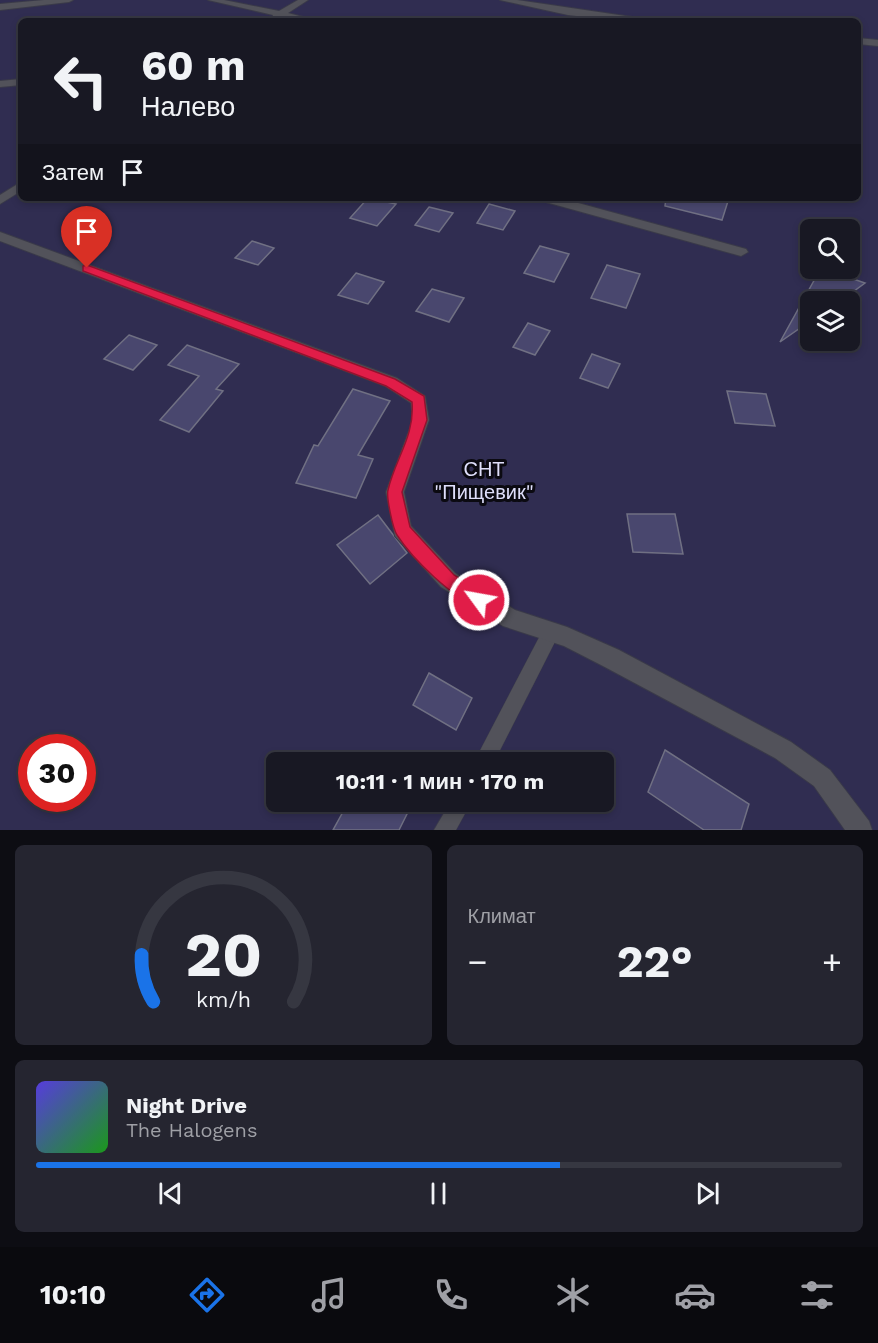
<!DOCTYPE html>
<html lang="ru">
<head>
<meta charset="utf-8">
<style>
  :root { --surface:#181823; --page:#252530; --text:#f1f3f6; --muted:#9fa0a6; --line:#363741; --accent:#1a73e8 }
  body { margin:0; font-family:"Work Sans",sans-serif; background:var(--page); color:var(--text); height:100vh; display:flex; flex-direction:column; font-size:22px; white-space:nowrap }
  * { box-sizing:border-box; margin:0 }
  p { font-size:20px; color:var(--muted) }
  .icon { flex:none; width:33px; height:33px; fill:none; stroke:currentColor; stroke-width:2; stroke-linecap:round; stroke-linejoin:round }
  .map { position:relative; height:830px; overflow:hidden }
  .details { display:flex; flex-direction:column; gap:15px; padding:15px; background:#0d0d13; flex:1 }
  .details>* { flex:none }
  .banner { position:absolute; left:18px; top:18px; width:843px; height:183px; border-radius:9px; box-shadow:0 3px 9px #0003,0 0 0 2px var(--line); background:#181823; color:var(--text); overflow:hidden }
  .fabs { position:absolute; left:800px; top:219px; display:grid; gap:12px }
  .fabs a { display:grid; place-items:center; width:60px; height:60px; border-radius:9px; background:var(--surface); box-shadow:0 3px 9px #0003,0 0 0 2px var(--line); font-size:30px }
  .speed { position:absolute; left:18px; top:734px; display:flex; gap:12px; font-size:30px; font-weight:700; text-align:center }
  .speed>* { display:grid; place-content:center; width:78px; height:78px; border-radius:50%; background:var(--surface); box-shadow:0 3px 9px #0003,0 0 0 2px var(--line); line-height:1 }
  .speed .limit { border:9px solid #d22; background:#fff; color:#111 }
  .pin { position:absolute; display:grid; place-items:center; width:51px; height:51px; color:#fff; margin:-62px -26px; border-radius:50% 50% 50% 0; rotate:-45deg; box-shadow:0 0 6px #0007 }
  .pin .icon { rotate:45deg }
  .me { position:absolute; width:66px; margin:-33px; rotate:302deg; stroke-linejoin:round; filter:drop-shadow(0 0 4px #0008) }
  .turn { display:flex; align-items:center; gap:21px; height:126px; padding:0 24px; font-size:27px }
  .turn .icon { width:78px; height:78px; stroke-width:2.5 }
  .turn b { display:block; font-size:42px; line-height:51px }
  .then { display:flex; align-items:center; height:57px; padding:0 24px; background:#0003; gap:12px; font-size:22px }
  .big { font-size:45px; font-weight:700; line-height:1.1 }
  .details .card { flex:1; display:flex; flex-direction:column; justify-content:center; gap:9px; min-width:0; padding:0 21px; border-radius:9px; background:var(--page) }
  .details .dial { align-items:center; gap:0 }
  .dial svg { height:156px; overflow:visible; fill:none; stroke:var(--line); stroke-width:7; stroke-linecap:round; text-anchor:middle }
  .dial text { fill:var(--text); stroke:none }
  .song { display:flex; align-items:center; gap:18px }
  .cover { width:72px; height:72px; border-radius:9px; background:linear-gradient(135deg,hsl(250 70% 55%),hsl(120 70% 35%)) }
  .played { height:6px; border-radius:3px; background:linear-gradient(90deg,var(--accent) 65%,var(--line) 65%) }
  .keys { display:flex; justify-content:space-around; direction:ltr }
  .heat { display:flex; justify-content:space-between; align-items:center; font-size:33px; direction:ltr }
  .details .tiles { flex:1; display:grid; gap:15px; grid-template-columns:1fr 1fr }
  .card:last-child { grid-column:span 2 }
  .trip { position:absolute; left:266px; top:752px; width:348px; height:60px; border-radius:9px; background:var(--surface); box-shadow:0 3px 9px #0003,0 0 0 2px var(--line); font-weight:700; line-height:60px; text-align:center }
  .tabs { display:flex; height:96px; justify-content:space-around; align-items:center; background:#0a0a0e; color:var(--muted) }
  .tabs .icon { width:42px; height:42px }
  .tabs .current { color:var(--accent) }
  .tabs b { font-size:27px; color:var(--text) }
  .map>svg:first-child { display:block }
</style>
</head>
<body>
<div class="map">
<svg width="878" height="830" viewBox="0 0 878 830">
  <rect width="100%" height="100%" fill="#20202f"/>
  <path fill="#302d51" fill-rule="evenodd" d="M0,0h878v830h-878zM21,21h837v177h-837zM810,230h39v38h-39zM810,302h39v38h-39zM32,747h50v51h-50zM276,762h327v39h-327z"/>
  <g fill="#49476e" stroke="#707083" stroke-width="1.5">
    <polygon points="368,198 396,204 377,226 350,218"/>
    <polygon points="666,198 729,198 722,220 665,206"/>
    <polygon points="489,204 515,211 503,230 477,223"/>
    <polygon points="429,207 453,213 439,232 415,225"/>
    <polygon points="252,241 274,248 258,265 235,258"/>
    <polygon points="540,246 569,254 554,282 524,273"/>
    <polygon points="607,265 640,274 626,308 591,298"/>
    <polygon points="821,268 865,283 839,302 810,302 810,321 780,342"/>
    <polygon points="356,273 384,282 368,304 338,295"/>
    <polygon points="432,289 464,298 449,322 416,311"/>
    <polygon points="528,323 550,331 535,355 513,347"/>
    <polygon points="129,335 157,345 133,370 104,359"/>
    <polygon points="187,345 239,364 216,389 223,391 189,432 160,420 199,376 168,365"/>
    <polygon points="592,354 620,364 608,388 580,378"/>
    <polygon points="353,389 390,401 358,455 373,459 356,498 296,483 314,445 318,446"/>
    <polygon points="727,391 766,394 775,426 735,423"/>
    <polygon points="627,514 675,514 683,554 633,552"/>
    <polygon points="378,515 407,553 370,584 337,545"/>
    <polygon points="429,673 472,698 456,730 413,705"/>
    <polygon points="665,750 749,804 741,830 704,830 648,792"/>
    <polygon points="349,801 395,801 409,810 399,830 333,830"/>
  </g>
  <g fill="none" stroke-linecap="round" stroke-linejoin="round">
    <g stroke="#3a3a49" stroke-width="1">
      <g id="service">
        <polygon points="551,624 557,626 560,632 494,762 474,762 545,626"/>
        <polygon points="451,801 472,801 456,830 434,830"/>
      </g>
    </g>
    <g stroke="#3a3a49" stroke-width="2">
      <g id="minor">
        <polygon points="44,0 73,0 69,2 0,10 0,4"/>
        <path d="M208,0h16l55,11 19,-11h10l-20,13 30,8c-13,0 -30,-6 -42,-1l-4,-3 1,-2z"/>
        <polygon points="500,0 517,0 639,18 643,21 619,21 568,15"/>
        <polygon points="858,38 878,40 878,46 858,44"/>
        <polygon points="21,79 21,85 0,87 0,81"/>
        <polygon points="21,182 21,191 0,204 0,195"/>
        <polygon points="540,198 560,198 746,249 748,252 741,256 542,201"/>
        <polygon points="0,232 397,378 425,396 429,420 404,492 411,526 455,573 515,610 567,627 619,650 791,742 830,770 869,821 872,830 845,830 814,786 775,758 603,666 564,646 503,626 441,587 395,536 386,492 413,420 411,403 385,386 0,241"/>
      </g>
    </g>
    <use href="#service" fill="#52525a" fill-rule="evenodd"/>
    <use href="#minor" fill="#52525a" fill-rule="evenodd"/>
  </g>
  <path fill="#e11d48" stroke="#92132f" stroke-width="1.5" d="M87,265l308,114 29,17 3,24 -25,72 8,35 44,48 31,19 2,6 -2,5 -6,3c-27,-11 -66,-48 -82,-73 -4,-6 -11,-38 -9,-45 7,-31 27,-54 24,-88l-26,-16 -303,-115v-5z"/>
  <g text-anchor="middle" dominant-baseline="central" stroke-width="6" stroke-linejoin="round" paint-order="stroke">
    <g font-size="20" fill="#dfdffb" stroke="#0b0a11">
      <text x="484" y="469">СНТ<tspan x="484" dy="23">"Пищевик"</tspan></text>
    </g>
  </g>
</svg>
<div class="fabs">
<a><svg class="icon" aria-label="search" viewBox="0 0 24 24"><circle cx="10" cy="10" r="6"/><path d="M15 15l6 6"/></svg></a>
<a><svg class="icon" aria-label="layers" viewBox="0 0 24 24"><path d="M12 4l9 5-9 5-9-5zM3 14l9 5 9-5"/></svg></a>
</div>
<div class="speed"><div class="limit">30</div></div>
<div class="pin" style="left:87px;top:268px;background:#d93025"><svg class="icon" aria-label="arrive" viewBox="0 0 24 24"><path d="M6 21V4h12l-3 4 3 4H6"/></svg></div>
<svg class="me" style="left:479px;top:600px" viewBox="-20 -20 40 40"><circle r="17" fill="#e11d48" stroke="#fff" stroke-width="3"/><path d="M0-11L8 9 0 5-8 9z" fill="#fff"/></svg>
<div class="trip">10:11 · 1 мин · 170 m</div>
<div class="banner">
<div class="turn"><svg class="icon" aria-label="left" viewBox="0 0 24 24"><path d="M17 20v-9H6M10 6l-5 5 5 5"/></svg><div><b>60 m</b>Налево</div></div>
<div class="then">Затем<svg class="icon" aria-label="arrive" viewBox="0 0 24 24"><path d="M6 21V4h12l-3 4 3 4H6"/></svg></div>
</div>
</div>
<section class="details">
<div class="tiles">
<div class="card dial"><svg viewBox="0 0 100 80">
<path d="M14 69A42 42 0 1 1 86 69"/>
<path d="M14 69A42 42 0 0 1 8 45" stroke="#1a73e8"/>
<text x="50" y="56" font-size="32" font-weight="700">20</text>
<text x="50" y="72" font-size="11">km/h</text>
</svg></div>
<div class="card"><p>Климат</p>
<div class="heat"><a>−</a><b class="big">22°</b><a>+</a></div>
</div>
<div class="card">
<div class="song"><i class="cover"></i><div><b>Night Drive</b><p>The Halogens</p></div></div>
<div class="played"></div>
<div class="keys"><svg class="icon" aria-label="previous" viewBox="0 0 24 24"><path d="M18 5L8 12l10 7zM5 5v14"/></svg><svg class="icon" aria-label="pause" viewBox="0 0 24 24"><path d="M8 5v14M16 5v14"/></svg><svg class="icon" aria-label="next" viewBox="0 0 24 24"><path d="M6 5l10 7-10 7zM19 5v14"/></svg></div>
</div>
</div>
</section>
<nav class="tabs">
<b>10:10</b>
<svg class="icon current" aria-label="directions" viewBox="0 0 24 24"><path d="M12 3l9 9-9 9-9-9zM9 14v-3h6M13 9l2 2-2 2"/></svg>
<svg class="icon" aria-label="music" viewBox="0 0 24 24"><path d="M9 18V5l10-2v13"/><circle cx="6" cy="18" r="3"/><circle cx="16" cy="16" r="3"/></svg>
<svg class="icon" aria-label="phone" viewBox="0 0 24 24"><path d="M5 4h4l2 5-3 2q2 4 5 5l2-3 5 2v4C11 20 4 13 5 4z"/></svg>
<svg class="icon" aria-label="climate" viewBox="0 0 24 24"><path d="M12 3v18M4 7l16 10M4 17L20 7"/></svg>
<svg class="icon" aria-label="car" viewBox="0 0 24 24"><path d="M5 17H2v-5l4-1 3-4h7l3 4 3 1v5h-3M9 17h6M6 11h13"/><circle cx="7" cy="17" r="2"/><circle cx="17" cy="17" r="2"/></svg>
<svg class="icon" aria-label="filters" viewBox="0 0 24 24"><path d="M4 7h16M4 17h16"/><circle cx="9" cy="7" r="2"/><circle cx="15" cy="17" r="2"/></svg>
</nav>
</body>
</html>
